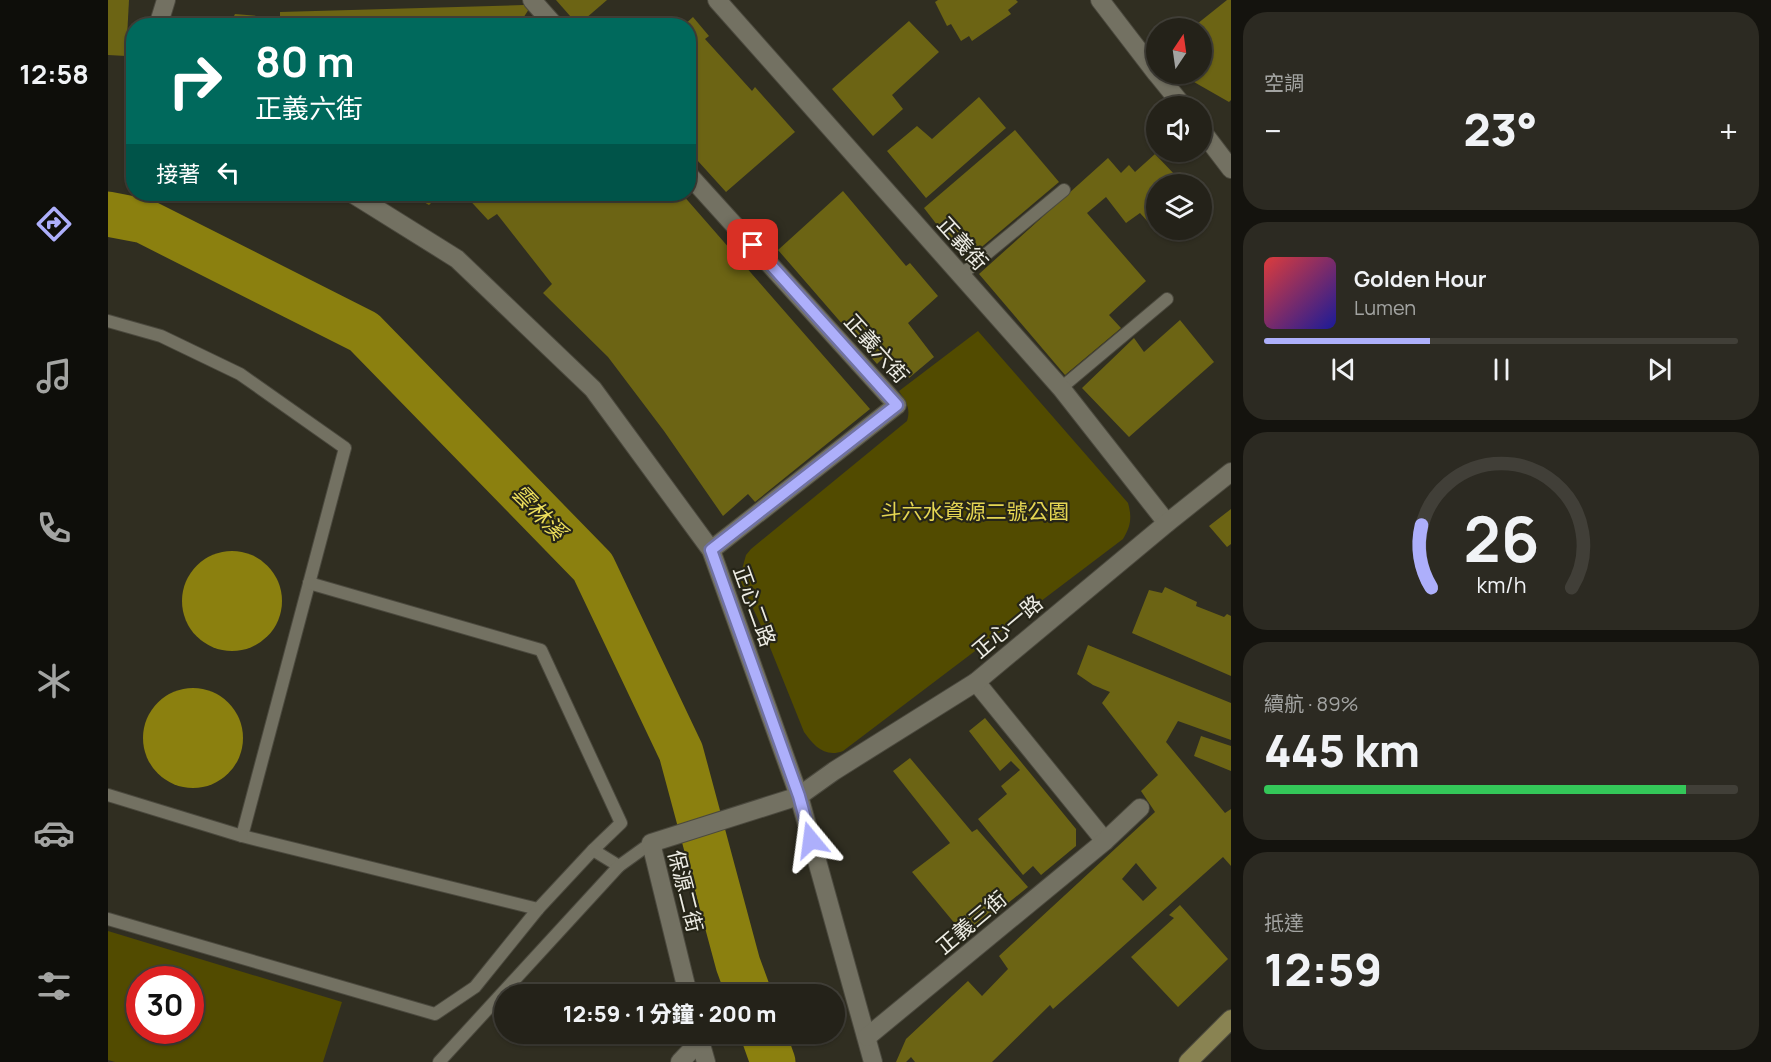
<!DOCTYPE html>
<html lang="zh-TW">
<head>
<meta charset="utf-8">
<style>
  :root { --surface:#242219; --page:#2c2a22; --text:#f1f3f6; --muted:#a3a4a2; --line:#413f38; --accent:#adaffb }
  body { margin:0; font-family:Manrope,"Noto Sans TC",sans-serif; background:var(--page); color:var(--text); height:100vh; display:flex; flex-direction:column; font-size:22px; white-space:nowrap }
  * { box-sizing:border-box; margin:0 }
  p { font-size:20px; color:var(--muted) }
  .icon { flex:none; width:33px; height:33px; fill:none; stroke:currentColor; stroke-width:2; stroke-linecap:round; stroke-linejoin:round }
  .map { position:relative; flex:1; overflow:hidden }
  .side { display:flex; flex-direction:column; gap:12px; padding:12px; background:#14130e; width:540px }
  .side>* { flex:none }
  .top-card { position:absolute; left:18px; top:18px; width:570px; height:183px; border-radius:24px; box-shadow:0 2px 4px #0004,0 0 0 2px var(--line); background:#00695c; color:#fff; overflow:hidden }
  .needle { width:39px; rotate:13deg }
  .fabs { position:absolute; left:1038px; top:18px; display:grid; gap:12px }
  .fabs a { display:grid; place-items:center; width:66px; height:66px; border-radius:50%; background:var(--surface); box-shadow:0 2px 4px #0004,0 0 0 2px var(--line); font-size:30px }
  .speed { position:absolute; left:18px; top:966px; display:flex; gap:12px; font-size:30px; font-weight:700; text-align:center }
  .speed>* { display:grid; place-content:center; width:78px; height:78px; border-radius:50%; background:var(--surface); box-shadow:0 2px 4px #0004,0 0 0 2px var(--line); line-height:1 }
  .speed .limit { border:9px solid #d22; background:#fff; color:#111 }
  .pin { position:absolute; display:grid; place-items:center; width:51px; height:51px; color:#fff; margin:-26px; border-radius:12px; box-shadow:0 3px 9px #0006 }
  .me { position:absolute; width:66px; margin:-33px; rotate:344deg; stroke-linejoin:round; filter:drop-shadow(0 0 4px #0008) }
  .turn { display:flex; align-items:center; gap:21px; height:126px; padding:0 30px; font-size:27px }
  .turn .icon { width:78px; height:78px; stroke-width:2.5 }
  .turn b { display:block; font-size:42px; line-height:51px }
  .then { display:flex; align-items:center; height:57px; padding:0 30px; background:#0003; gap:12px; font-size:22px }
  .big { font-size:45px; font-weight:800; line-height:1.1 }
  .side .card { flex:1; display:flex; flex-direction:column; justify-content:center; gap:9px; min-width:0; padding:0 21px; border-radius:24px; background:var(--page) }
  .side .dial { align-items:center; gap:0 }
  .dial svg { height:156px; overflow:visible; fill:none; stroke:var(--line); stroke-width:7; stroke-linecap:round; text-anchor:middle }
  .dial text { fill:var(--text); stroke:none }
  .song { display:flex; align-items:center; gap:18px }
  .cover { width:72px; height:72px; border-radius:9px; background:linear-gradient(135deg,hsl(0 70% 55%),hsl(240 70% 35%)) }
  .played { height:6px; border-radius:3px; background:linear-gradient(90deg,var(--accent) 35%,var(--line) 35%) }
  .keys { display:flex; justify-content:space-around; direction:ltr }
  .heat { display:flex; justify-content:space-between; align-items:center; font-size:33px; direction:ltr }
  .charge { height:9px; border-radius:4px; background:linear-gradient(90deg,#34c759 89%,var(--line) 0) }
  .trip { position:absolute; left:386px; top:984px; width:351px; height:60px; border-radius:30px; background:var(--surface); box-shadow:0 2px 4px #0004,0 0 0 2px var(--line); font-weight:800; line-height:60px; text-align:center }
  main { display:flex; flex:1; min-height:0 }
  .tab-bar { display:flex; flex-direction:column; width:108px; justify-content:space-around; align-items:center; background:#0e0e0a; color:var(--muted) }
  .tab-bar .icon { width:42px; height:42px }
  .tab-bar .current { color:var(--accent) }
  .tab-bar b { font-size:27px; color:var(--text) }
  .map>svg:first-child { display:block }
</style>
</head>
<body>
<main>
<nav class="tab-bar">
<b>12:58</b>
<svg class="icon current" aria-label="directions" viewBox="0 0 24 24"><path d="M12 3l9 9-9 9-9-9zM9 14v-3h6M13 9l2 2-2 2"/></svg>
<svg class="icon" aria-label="music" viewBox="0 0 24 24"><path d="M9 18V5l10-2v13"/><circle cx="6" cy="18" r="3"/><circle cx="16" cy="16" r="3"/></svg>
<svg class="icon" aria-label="phone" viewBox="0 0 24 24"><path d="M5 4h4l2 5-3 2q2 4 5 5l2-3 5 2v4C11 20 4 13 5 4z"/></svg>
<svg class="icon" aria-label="climate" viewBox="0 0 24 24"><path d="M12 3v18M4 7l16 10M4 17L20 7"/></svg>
<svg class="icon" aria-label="car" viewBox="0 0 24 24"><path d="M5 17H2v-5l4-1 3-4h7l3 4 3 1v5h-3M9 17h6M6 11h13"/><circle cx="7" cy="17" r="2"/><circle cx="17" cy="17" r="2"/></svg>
<svg class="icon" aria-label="filters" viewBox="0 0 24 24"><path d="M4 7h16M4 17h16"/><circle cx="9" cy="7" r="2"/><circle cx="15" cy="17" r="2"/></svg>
</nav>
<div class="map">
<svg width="1123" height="1062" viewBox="0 0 1123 1062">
  <rect width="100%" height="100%" fill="#302e21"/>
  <g fill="#524b00" fill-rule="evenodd">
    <path d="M870,331l150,172c4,14 3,23 -5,36l-280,212c-18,7 -29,-5 -39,-19l-41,-102 -22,-48v-9l5,-18 5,-6 156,-128c4,-13 -1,-19 -8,-30z"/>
    <path d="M0,931l234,71 -19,60h-208l-7,-2zM32,980h50v50h-50z"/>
  </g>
  <g fill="#8b800f">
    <circle cx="124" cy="601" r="50"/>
    <circle cx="85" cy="738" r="50"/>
  </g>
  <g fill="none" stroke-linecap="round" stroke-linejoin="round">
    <g stroke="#8b800f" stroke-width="45">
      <polyline points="0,214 36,221 256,332 485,567 573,752 630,964 641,994"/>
      <polyline points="655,1034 665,1062"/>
    </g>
  </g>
  <g fill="#6c6414" fill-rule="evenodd">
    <polygon points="0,0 21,0 18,56 0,55"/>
    <polygon points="448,0 499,0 470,25"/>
    <polygon points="830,0 908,0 910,2 900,10 903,14 864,41 861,36 853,41 843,24 839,26 827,2"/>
    <polygon points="1119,0 1123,0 1123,100 1121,102 1072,74 1094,74 1094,28 1084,28"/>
    <polygon points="416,5 421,9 410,26 121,26 127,14 172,18 172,12"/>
    <polygon points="585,17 601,36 597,39 644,91 647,87 687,132 618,192 580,150 580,26 575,26"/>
    <polygon points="106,19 118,26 77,26 85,20"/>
    <polygon points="801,21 831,52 784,95 795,109 765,136 724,89"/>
    <polygon points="871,97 898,128 818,198 779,151 809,126 824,139"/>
    <polygon points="907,130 951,182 857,261 816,208"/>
    <polygon points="1047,154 1068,176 1072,172 1082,184 1048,184 1048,218 1041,223 1032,213 1018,223 998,197 979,213 1038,281 1001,315 1013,328 957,375 871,274 1000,158 1013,173 1021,165 1027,172"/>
    <polygon points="735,191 798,266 802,263 830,296 800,323 826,357 801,378 789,362 785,366 777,356 769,364 670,250"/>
    <polygon points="302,194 332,194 321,205"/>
    <polygon points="356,194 574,194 762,409 647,502 640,494 615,516 556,431 500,357 435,293 444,284 389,214 380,220"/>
    <polygon points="1072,320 1106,362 1021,437 974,388 1026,338 1036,352"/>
    <polygon points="1123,509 1123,544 1119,547 1101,526"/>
    <polygon points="1057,587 1089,602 1088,606 1116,617 1119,614 1123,616 1123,676 1024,633 1041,590 1054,593"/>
    <path d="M980,645l143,58v37l-53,-19 -12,21 59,71 6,-4v57l-8,-9 -170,152 -3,-4 -58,57h-77l-4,-5 -5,5h-10l10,-23 62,-58 14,15 26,-27 -9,-13 156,-144 -14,-21 17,-16 -56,-72 8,-11 -17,-7 -16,-11zM1028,863l21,25 -14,13 -21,-22z"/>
    <polygon points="877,718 968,829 968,846 933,875 925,866 915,875 870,819 899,794 893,786 912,770 903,761 892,771 861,731"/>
    <polygon points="1093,736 1123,746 1123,771 1086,756"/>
    <polygon points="802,758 864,832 869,829 920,887 858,937 804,872 842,843 785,771"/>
    <polygon points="1072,905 1120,959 1070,1007 1023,957 1066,918 1061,915"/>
  </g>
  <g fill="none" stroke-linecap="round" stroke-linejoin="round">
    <g stroke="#4b493e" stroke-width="14">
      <g id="lane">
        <polyline points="853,275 956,190"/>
        <polyline points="0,321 53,336 132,374 237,448 134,836 430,909"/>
        <polyline points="953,388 1059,299"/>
        <polyline points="201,583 433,650 513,823 485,850"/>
        <polyline points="0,795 134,836"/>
        <polyline points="0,919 327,1014 367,987 430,909 485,850 511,866"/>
        <polyline points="331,1062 511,866 543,843"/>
      </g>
    </g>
    <g stroke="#4b493e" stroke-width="20">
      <g id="street">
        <polyline points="424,0 447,26"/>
        <polyline points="609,0 953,388 1059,523"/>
        <polyline points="992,0 1048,73"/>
        <polyline points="50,26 58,0"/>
        <polyline points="1049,74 1075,106"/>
        <polyline points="1094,131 1123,169"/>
        <polyline points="580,174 789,405 603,550"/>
        <polyline points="245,194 349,259 485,389 603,550 691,796 765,1062"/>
        <polyline points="868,682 997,841"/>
        <polyline points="580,994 543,843 691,796 726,771 868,682 1059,523 1123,472"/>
        <polyline points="590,1034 598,1062"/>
        <polyline points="759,1037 997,841 1032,808"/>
        <polyline points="572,1062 592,1041"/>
      </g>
    </g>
    <g stroke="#4b493e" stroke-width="20">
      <polyline id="secondary" points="1080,1062 1123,1019"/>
    </g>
    <use href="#lane" stroke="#737162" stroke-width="12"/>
    <use href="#street" stroke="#737162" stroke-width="18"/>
    <use href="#secondary" stroke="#898352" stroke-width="18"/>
  </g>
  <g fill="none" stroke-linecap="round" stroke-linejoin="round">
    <g stroke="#7072a3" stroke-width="15">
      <polyline id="route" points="645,245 789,405 603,550 691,796 703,840"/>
    </g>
    <use href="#route" stroke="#adaffb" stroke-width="10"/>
  </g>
  <g text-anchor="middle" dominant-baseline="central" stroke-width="4.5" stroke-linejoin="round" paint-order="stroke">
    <g font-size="21" fill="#edece4" stroke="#262518">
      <text transform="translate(855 243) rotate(48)">正義街</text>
      <text transform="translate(769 348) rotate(48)">正義六街</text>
      <text transform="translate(647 606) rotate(70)">正心二路</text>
      <text transform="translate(899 626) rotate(-40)">正心一路</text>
      <text transform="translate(578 891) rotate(76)">保源二街</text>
      <text transform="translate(863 922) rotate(-40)">正義三街</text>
    </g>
    <g font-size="21" fill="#e5d652" stroke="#262518">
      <text x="867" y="511">斗六水資源二號公園</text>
    </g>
    <g font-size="22" font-style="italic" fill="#eddf5c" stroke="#262518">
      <text transform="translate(431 512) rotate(46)">雲林溪</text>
    </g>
  </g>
</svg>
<div class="fabs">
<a><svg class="needle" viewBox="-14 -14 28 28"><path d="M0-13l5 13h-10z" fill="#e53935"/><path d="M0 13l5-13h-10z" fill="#a3a4a2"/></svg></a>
<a><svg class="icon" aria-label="sound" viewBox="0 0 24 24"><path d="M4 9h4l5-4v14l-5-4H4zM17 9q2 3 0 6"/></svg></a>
<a><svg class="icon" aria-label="layers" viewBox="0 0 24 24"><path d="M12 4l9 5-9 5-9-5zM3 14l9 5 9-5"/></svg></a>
</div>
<div class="speed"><div class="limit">30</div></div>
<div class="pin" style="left:645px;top:245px;background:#d93025"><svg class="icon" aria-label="arrive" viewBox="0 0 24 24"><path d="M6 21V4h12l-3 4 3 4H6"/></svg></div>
<svg class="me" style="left:703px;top:840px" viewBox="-20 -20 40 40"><path d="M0-17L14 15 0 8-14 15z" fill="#adaffb" stroke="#fff" stroke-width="4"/></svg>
<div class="trip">12:59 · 1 分鐘 · 200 m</div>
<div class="top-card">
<div class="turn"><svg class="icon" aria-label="right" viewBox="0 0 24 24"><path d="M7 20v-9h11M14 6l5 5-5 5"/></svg><div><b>80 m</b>正義六街</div></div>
<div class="then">接著<svg class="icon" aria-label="left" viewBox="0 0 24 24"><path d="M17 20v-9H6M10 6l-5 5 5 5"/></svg></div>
</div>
</div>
<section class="side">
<div class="card"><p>空調</p>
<div class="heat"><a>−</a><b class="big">23°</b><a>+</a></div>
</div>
<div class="card">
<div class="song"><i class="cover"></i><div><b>Golden Hour</b><p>Lumen</p></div></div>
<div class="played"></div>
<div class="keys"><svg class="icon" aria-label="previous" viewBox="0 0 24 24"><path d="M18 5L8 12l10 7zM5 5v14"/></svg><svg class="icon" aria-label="pause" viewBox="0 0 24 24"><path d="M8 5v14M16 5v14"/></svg><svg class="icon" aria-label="next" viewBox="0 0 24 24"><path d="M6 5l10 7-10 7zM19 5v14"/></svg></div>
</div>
<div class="card dial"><svg viewBox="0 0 100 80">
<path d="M14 69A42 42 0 1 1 86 69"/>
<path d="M14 69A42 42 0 0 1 9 37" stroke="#adaffb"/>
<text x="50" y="56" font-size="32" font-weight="700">26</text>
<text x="50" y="72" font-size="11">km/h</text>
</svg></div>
<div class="card"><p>續航 · 89%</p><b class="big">445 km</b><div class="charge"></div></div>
<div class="card"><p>抵達</p><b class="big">12:59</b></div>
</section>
</main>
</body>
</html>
